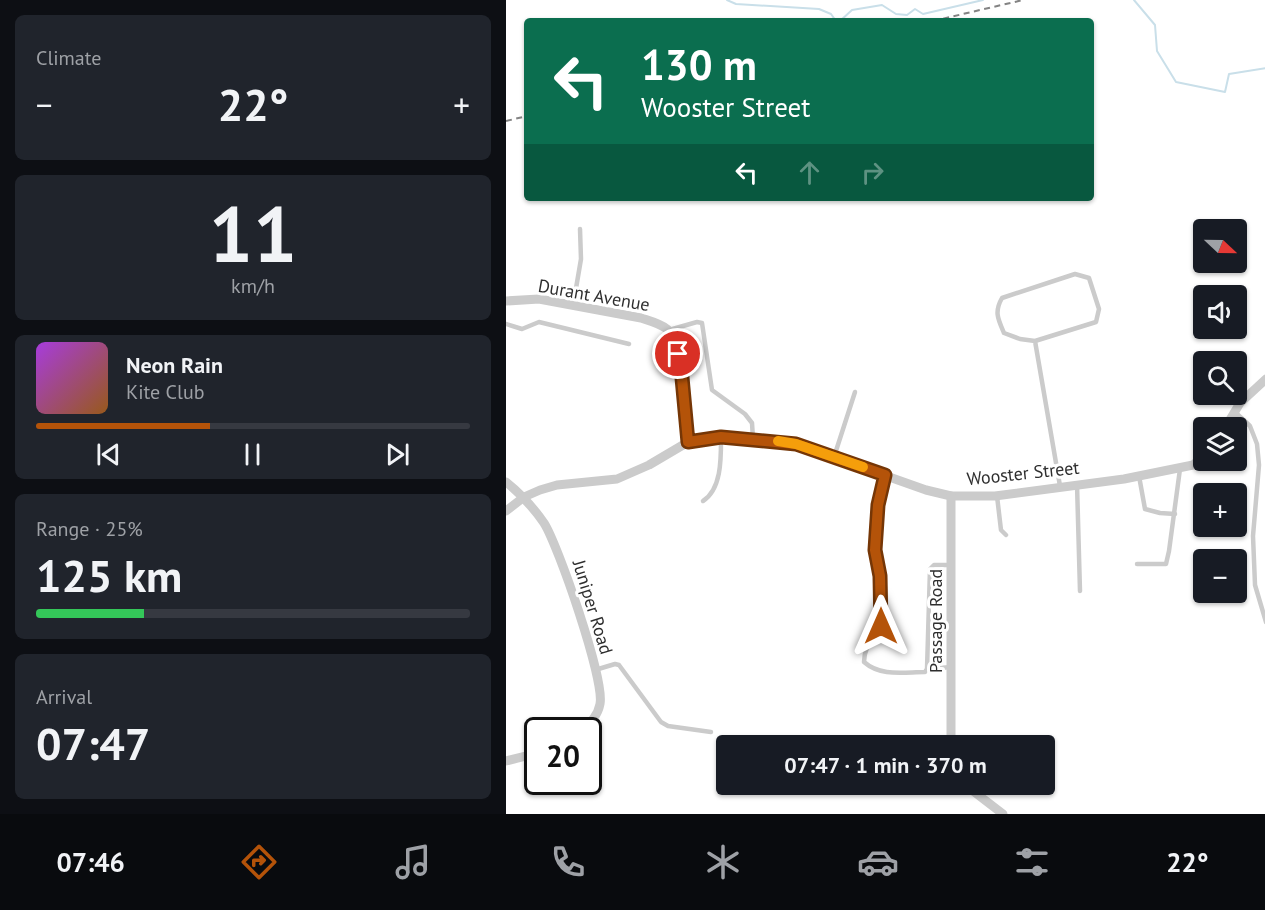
<!DOCTYPE html>
<html lang="en">
<head>
<meta charset="utf-8">
<style>
  :root { --surface:#171b24; --page:#20242c; --text:#f1f3f6; --muted:#9ea1a6; --line:#363941; --accent:#b45309 }
  body { margin:0; font-family:"PT Sans",sans-serif; background:var(--page); color:var(--text); height:100vh; display:flex; flex-direction:column; font-size:22px; white-space:nowrap }
  * { box-sizing:border-box; margin:0 }
  p { font-size:20px; color:var(--muted) }
  .icon { flex:none; width:33px; height:33px; fill:none; stroke:currentColor; stroke-width:2; stroke-linecap:round; stroke-linejoin:round }
  .map { position:relative; flex:1; overflow:hidden }
  .details { display:flex; flex-direction:column; gap:15px; padding:15px; background:#0d0f14; width:506px }
  .details>* { flex:none }
  .banner { position:absolute; left:18px; top:18px; width:570px; height:183px; border-radius:6px; box-shadow:0 2px 4px #0004; background:#0b6e4f; color:#fff; overflow:hidden }
  .needle { width:39px; rotate:112deg }
  .tools { position:absolute; left:687px; top:219px; display:grid; gap:12px }
  .tools a { display:grid; place-items:center; width:54px; height:54px; border-radius:6px; background:var(--surface); box-shadow:0 2px 4px #0004; font-size:30px }
  .speed { position:absolute; left:18px; top:717px; display:flex; gap:12px; font-size:30px; font-weight:700; text-align:center }
  .speed>* { display:grid; place-content:center; width:78px; height:78px; border-radius:50%; background:var(--surface); box-shadow:0 2px 4px #0004; line-height:1 }
  .speed .limit { border:3px solid #111; border-radius:9px; background:#fff; color:#111 }
  .pin { position:absolute; display:grid; place-items:center; width:51px; height:51px; color:#fff; margin:-26px; border:3px solid #fff; border-radius:50%; box-shadow:0 2px 6px #0007 }
  .me { position:absolute; width:66px; margin:-33px; rotate:0deg; stroke-linejoin:round; filter:drop-shadow(0 0 4px #0008) }
  .turn { display:flex; align-items:center; gap:21px; height:126px; padding:0 18px; font-size:27px }
  .turn .icon { width:78px; height:78px; stroke-width:2.5 }
  .turn b { display:block; font-size:42px; line-height:51px }
  .lanes { display:flex; align-items:center; height:57px; padding:0 18px; background:#0003; justify-content:center; gap:30px; direction:ltr }
  .lanes .off { opacity:.35 }
  .big { font-size:45px; font-weight:700; line-height:1.1 }
  .details .card { flex:1; display:flex; flex-direction:column; justify-content:center; gap:9px; min-width:0; padding:0 21px; border-radius:9px; background:var(--page) }
  .details .dial { align-items:center; gap:0 }
  .dial b { font-size:78px; line-height:1 }
  .song { display:flex; align-items:center; gap:18px }
  .cover { width:72px; height:72px; border-radius:9px; background:linear-gradient(135deg,hsl(280 70% 55%),hsl(30 70% 35%)) }
  .played { height:6px; border-radius:3px; background:linear-gradient(90deg,var(--accent) 40%,var(--line) 40%) }
  .keys { display:flex; justify-content:space-around; direction:ltr }
  .heat { display:flex; justify-content:space-between; align-items:center; font-size:33px; direction:ltr }
  .charge { height:9px; border-radius:4px; background:linear-gradient(90deg,#34c759 25%,var(--line) 0) }
  .trip { position:absolute; left:210px; top:735px; width:339px; height:60px; border-radius:6px; background:var(--surface); box-shadow:0 2px 4px #0004; font-weight:700; line-height:60px; text-align:center }
  .menu { display:flex; height:96px; justify-content:space-around; align-items:center; background:#090b0e; color:var(--muted) }
  .menu .icon { width:42px; height:42px }
  .menu .selected { color:var(--accent) }
  .menu b { font-size:27px; color:var(--text) }
  main { display:flex; flex:1; min-height:0 }
  .map>svg:first-child { display:block }
</style>
</head>
<body>
<main>
<section class="details">
<div class="card"><p>Climate</p>
<div class="heat"><a>−</a><b class="big">22°</b><a>+</a></div>
</div>
<div class="card dial"><b>11</b><p>km/h</p></div>
<div class="card">
<div class="song"><i class="cover"></i><div><b>Neon Rain</b><p>Kite Club</p></div></div>
<div class="played"></div>
<div class="keys"><svg class="icon" aria-label="previous" viewBox="0 0 24 24"><path d="M18 5L8 12l10 7zM5 5v14"/></svg><svg class="icon" aria-label="pause" viewBox="0 0 24 24"><path d="M8 5v14M16 5v14"/></svg><svg class="icon" aria-label="next" viewBox="0 0 24 24"><path d="M6 5l10 7-10 7zM19 5v14"/></svg></div>
</div>
<div class="card"><p>Range · 25%</p><b class="big">125 km</b><div class="charge"></div></div>
<div class="card"><p>Arrival</p><b class="big">07:47</b></div>
</section>
<div class="map">
<svg width="760" height="814" viewBox="0 0 760 814">
  <rect width="100%" height="100%" fill="#fff"/>
  <g fill="none" stroke-linecap="round" stroke-linejoin="round">
    <g stroke="#c9dfe9" stroke-width="2">
      <polyline points="221,0 230,4 313,9 325,14 330,21"/>
      <polyline points="628,0 649,25 651,51 670,82 719,92 723,74 760,68"/>
      <polyline points="334,21 346,10 376,5 390,14 401,15 409,9 417,14 477,0"/>
    </g>
    <g stroke="#cbcbcb" stroke-width="4.5">
      <polyline points="67,306 75,259 74,229"/>
      <polyline points="0,324 16,329 33,322 123,344"/>
      <polyline points="163,330 191,322 196,323 206,390 239,414 246,423 247,439"/>
      <path d="M529,341l61,-19 3,-13 -10,-31 -14,-4 -73,24c-8,14 -4,21 2,35l16,6 15,2 25,145"/>
      <polyline points="729,412 744,426 751,444 753,465 747,536 749,585 760,622"/>
      <polyline points="328,457 349,392"/>
      <path d="M379,475c-5,24 -11,50 -10,75 1,21 12,53 6,74 -4,15 -17,19 -17,38 17,15 40,10 61,10l2,-3 3,-100 4,-4h18"/>
      <polyline points="633,476 639,509 654,513 669,514"/>
      <polyline points="571,484 574,591"/>
      <polyline points="491,496 495,530 500,535"/>
      <path d="M197,501c19,-12 18,-44 18,-64"/>
      <polyline points="631,564 660,564 663,551 674,469"/>
      <polyline points="421,669 446,667"/>
      <polyline points="89,670 109,664 113,665 155,722 162,726 205,732"/>
      <polyline points="226,739 260,741 271,746"/>
    </g>
    <g stroke="#cbcbcb" stroke-width="9">
      <path d="M0,301l33,-2 102,19c9,3 18,5 26,11 18,15 18,89 21,113"/>
      <polyline points="719,428 734,403 760,379"/>
      <path d="M0,482c15,12 27,25 38,41 14,22 61,157 56,181 -2,11 -9,18 -17,26"/>
      <polyline points="0,511 18,497 34,490 51,485 111,479 143,465 182,442 215,437 290,444 420,490 445,496 489,496 618,479 687,465 698,456"/>
      <polyline points="445,746 445,496"/>
      <polyline points="0,761 32,753"/>
      <polyline points="458,784 497,814"/>
    </g>
    <g stroke="#838383" stroke-width="2" stroke-dasharray="6 4.5" stroke-linecap="butt">
      <polyline points="427,21 517,0"/>
      <polyline points="0,121 21,116"/>
    </g>
  </g>
  <g fill="none" stroke-linecap="round" stroke-linejoin="round">
    <g stroke="#753606" stroke-width="15">
      <polyline id="route" points="172,354 175,367 182,442 215,437 290,444 379,475 372,505 369,550 374,576 375,626"/>
    </g>
    <use href="#route" stroke="#b45309" stroke-width="10"/>
    <polyline stroke="#f59e0b" stroke-width="10" points="272,441 290,444 357,467"/>
  </g>
  <g text-anchor="middle" dominant-baseline="central" stroke-width="6" stroke-linejoin="round" paint-order="stroke">
    <g font-size="18" fill="#2e2e2e" stroke="#fff">
      <text transform="translate(88 295) rotate(10)">Durant Avenue</text>
      <text transform="translate(517 473) rotate(-6)">Wooster Street</text>
      <text transform="translate(87 607) rotate(73)">Juniper Road</text>
      <text transform="translate(429 621) rotate(-90)">Passage Road</text>
    </g>
  </g>
</svg>
<div class="tools">
<a><svg class="needle" viewBox="-14 -14 28 28"><path d="M0-13l5 13h-10z" fill="#e53935"/><path d="M0 13l5-13h-10z" fill="#9ea1a6"/></svg></a>
<a><svg class="icon" aria-label="sound" viewBox="0 0 24 24"><path d="M4 9h4l5-4v14l-5-4H4zM17 9q2 3 0 6"/></svg></a>
<a><svg class="icon" aria-label="search" viewBox="0 0 24 24"><circle cx="10" cy="10" r="6"/><path d="M15 15l6 6"/></svg></a>
<a><svg class="icon" aria-label="layers" viewBox="0 0 24 24"><path d="M12 4l9 5-9 5-9-5zM3 14l9 5 9-5"/></svg></a>
<a>+</a>
<a>−</a>
</div>
<div class="speed"><div class="limit">20</div></div>
<div class="pin" style="left:172px;top:354px;background:#d93025"><svg class="icon" aria-label="arrive" viewBox="0 0 24 24"><path d="M6 21V4h12l-3 4 3 4H6"/></svg></div>
<svg class="me" style="left:375px;top:626px" viewBox="-20 -20 40 40"><path d="M0-17L14 15 0 8-14 15z" fill="#b45309" stroke="#fff" stroke-width="4"/></svg>
<div class="trip">07:47 · 1 min · 370 m</div>
<div class="banner">
<div class="turn"><svg class="icon" aria-label="left" viewBox="0 0 24 24"><path d="M17 20v-9H6M10 6l-5 5 5 5"/></svg><div><b>130 m</b>Wooster Street</div></div>
<div class="lanes"><svg class="icon" aria-label="left" viewBox="0 0 24 24"><path d="M17 20v-9H6M10 6l-5 5 5 5"/></svg><svg class="icon off" aria-label="ahead" viewBox="0 0 24 24"><path d="M12 20V5M6 11l6-6 6 6"/></svg><svg class="icon off" aria-label="right" viewBox="0 0 24 24"><path d="M7 20v-9h11M14 6l5 5-5 5"/></svg></div>
</div>
</div>
</main>
<nav class="menu">
<b>07:46</b>
<svg class="icon selected" aria-label="directions" viewBox="0 0 24 24"><path d="M12 3l9 9-9 9-9-9zM9 14v-3h6M13 9l2 2-2 2"/></svg>
<svg class="icon" aria-label="music" viewBox="0 0 24 24"><path d="M9 18V5l10-2v13"/><circle cx="6" cy="18" r="3"/><circle cx="16" cy="16" r="3"/></svg>
<svg class="icon" aria-label="phone" viewBox="0 0 24 24"><path d="M5 4h4l2 5-3 2q2 4 5 5l2-3 5 2v4C11 20 4 13 5 4z"/></svg>
<svg class="icon" aria-label="climate" viewBox="0 0 24 24"><path d="M12 3v18M4 7l16 10M4 17L20 7"/></svg>
<svg class="icon" aria-label="car" viewBox="0 0 24 24"><path d="M5 17H2v-5l4-1 3-4h7l3 4 3 1v5h-3M9 17h6M6 11h13"/><circle cx="7" cy="17" r="2"/><circle cx="17" cy="17" r="2"/></svg>
<svg class="icon" aria-label="filters" viewBox="0 0 24 24"><path d="M4 7h16M4 17h16"/><circle cx="9" cy="7" r="2"/><circle cx="15" cy="17" r="2"/></svg>
<b>22°</b>
</nav>
</body>
</html>
